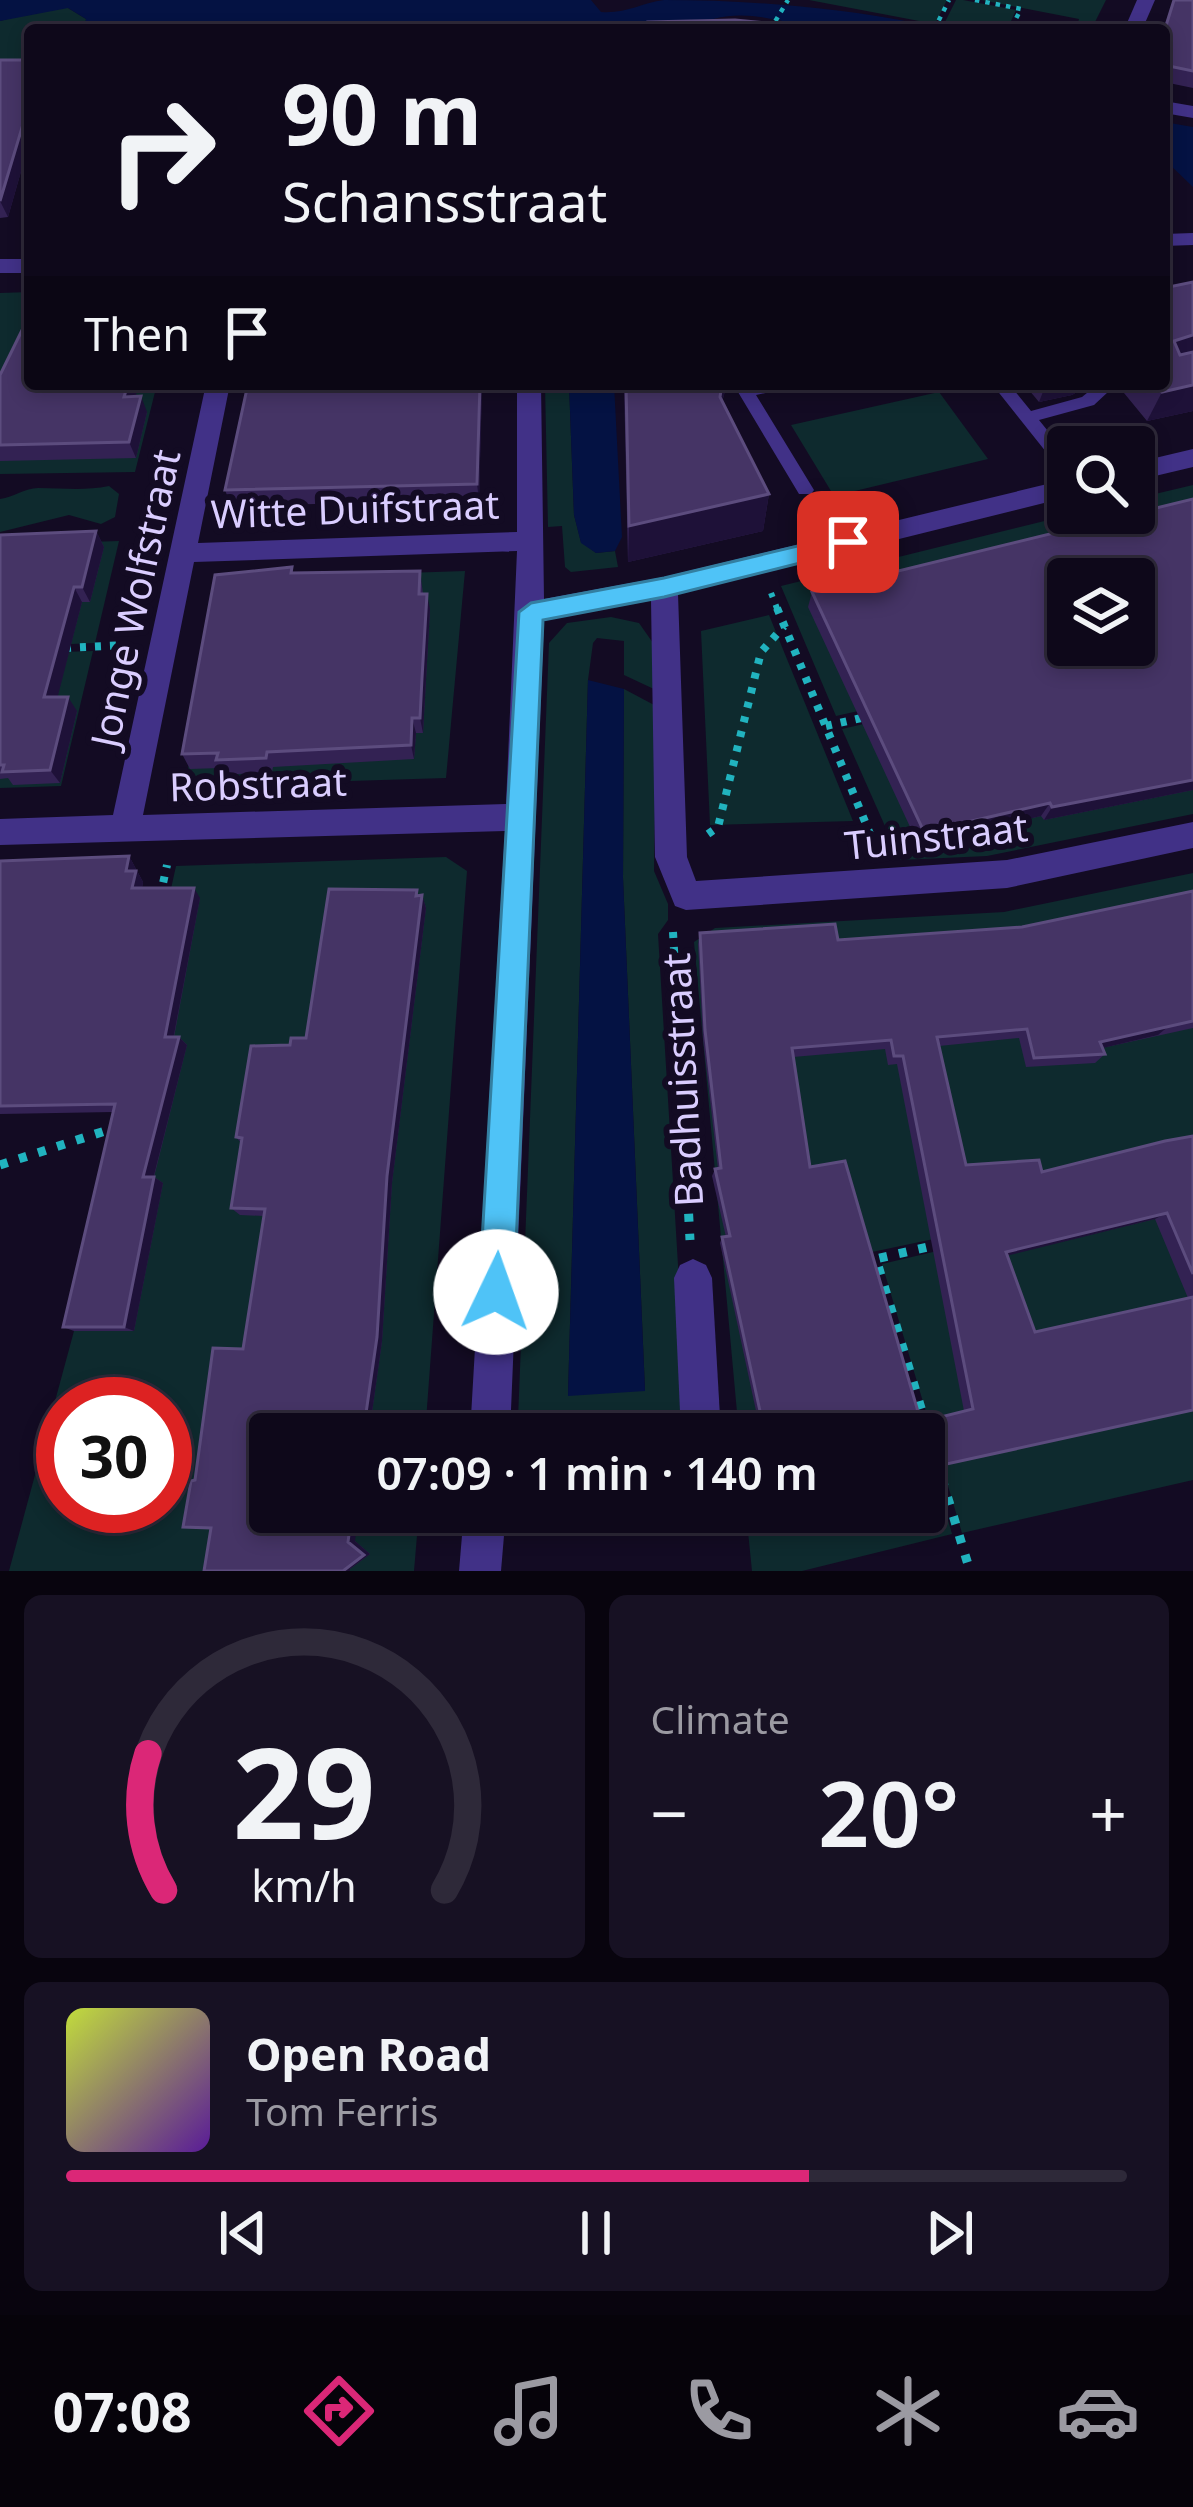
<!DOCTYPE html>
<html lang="en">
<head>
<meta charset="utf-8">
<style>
  :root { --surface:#0e081a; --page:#171123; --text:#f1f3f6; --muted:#9b9aa2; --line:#2e2939; --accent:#db2777 }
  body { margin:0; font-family:"Noto Sans",sans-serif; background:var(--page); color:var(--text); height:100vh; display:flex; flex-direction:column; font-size:45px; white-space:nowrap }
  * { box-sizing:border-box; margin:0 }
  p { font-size:39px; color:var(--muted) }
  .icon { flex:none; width:66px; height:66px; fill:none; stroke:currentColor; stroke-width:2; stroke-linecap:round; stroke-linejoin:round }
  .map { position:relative; height:1571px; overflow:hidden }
  .panel { display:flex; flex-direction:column; gap:24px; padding:24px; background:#08040e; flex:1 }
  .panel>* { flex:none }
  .top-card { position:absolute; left:24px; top:24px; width:1146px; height:366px; border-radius:12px; box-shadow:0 6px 18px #0003,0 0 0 3px var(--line); background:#0e081a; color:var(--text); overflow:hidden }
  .fabs { position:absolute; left:1047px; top:426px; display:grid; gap:24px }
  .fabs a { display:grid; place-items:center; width:108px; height:108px; border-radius:12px; background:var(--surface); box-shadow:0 6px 18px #0003,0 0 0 3px var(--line); font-size:60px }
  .speed { position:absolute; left:36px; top:1377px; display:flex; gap:24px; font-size:60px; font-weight:700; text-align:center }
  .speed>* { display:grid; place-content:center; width:156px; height:156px; border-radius:50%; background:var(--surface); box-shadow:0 6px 18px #0003,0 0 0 3px var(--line); line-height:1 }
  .speed .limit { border:18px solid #d22; background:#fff; color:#111 }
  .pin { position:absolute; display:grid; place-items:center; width:102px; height:102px; color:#fff; margin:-51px; border-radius:24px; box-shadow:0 6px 18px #0006 }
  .me { position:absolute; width:132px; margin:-66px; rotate:3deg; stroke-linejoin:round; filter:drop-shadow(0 0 9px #0008) }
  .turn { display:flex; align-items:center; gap:42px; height:252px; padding:0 60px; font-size:54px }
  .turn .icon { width:156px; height:156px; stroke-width:2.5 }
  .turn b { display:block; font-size:84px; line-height:102px }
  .then { display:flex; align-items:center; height:114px; padding:0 60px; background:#0003; gap:24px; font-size:45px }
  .big { font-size:90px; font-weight:600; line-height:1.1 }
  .panel .tile { flex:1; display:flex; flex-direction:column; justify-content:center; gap:18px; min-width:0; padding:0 42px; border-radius:18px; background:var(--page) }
  .panel .dial { align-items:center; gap:0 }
  .dial svg { height:312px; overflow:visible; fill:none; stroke:var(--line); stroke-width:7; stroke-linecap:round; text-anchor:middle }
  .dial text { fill:var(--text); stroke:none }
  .song { display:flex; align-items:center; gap:36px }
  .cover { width:144px; height:144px; border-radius:18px; background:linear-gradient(135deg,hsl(70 70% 55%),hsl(270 70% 35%)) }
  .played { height:12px; border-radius:6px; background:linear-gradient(90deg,var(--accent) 70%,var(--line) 70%) }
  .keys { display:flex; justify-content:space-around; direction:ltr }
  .heat { display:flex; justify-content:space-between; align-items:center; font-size:66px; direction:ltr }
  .panel .tiles { flex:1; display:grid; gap:24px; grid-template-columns:1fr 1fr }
  .tile:last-child { grid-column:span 2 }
  .trip { position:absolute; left:249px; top:1413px; width:696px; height:120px; border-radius:12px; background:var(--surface); box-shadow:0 6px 18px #0003,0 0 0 3px var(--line); font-weight:600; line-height:120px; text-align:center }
  .dock { display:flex; height:192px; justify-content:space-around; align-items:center; background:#06030a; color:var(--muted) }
  .dock .icon { width:84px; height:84px }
  .dock .selected { color:var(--accent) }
  .dock b { font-size:54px; color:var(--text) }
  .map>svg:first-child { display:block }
</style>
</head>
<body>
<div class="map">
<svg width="1193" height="1571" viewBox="0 0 1193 1571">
  <rect width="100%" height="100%" fill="#130b23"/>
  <g fill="#0e2a2e" fill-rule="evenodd">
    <polygon points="809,0 947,0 935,24"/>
    <polygon points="956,0 963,0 1016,10 1007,30 945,22"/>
    <polygon points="981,0 1106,0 1091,30 1076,30 1079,19"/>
    <polygon points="51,8 68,8 86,19 84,30 30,30 30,62 0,63 0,21"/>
    <polygon points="30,292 30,371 0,371 0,293"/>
    <polygon points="0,377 30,384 157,384 135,472 0,474"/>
    <polygon points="545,384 569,384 574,515 581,542 596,553 615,551 618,567 571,572 565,567 562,526 548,527"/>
    <polygon points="939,392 988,459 834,496 791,425"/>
    <path d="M1193,485v151l-357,80 -55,-130 296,-73h57v-14zM1068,579h66v66h-66z"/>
    <path d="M109,486l10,8 -4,23 -14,7 -32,-9 -69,17v-33c14,-2 25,-11 38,-11 25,0 46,3 71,-2z"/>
    <polygon points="119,541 95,643 0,647 0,545"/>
    <polygon points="465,571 446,778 185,786 222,579"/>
    <polygon points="769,615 853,821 710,825 701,631"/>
    <polygon points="611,617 639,623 653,643 656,690 624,675 624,641 597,638 593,643 588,680 568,1395 645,1390 623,878 624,689 656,706 654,871 668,904 668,920 658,934 684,1364 681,1419 671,1434 525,1434 518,1419 549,643 567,623"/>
    <polygon points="1193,648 1193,814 987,856 900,860 842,729"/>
    <polygon points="93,651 61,786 0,788 0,654"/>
    <path d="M446,857l21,14 -42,563h-155v78h149l-5,59h-405l65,-240 102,-465zM63,1404h102v102h-102z"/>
    <polygon points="1193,873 1193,1180 1174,1196 1193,1241 1193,1480 962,1533 882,1264 1022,1231 1019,1221 872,1252 923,1434 739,1434 694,942 715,928 1004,912"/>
    <polygon points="924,1436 952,1534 802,1571 752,1571 746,1512 924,1512"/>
  </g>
  <g fill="#041243">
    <path d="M0,0h591l10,12c25,2 40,-9 63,-12 84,0 170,7 252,23l-3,7c-26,0 -52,2 -78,0 -58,-5 -93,-30 -150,0h-601l2,-11 -18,-11 -68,13z"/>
    <polygon points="1164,122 1193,127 1193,187 1164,159"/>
    <polygon points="569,384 614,384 622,537 615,551 596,553 581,543 574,515"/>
    <polygon points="588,680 624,689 623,878 645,1391 568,1396"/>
  </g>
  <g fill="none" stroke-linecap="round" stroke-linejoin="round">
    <g stroke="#21b3bf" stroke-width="4.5" stroke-dasharray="4.5 6" stroke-linecap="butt">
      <polyline points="975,0 1021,9 1010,30"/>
      <polyline points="770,30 788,0"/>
      <polyline points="934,30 949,0"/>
    </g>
    <polyline stroke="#21b3bf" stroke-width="6" stroke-dasharray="4.5 8" stroke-linecap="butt" points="771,593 778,611"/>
    <g stroke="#21b3bf" stroke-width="8" stroke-dasharray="6 9" stroke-linecap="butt">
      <polyline points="777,608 875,846"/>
      <polyline points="65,648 128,645"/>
      <polyline points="826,726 870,716"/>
      <polyline points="708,834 718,827 761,652 784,626"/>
      <polyline points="160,897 167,865"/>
      <polyline points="673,932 679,1037"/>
    </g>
    <g stroke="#21b3bf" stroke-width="9" stroke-dasharray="8 12" stroke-linecap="butt">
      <polyline points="679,1034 690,1240"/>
      <polyline points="0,1165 111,1129"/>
      <polyline points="927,1428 876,1259 941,1244"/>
      <polyline points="936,1459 970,1571"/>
    </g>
    <g fill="#413187" fill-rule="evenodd">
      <polygon points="758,384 792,384 790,388 756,395 814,490 811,494 799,494 738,392 740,388"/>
      <polygon points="992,384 1009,384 1031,411 1082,397 1098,384 1130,384 1128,388 1108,392 1094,405 1039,420 1068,456 1068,474 1062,472"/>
    </g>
    <g fill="#413187" fill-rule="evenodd">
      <polygon points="1137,0 1155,0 1142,30 1124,30"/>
      <polygon points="1164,101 1193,106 1193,118 1164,113"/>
      <polygon points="1193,233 1193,245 1164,246 1164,234"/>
      <rect x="0" y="259" width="30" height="14"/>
      <path d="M206,384h24l-32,159 319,-11v-148h24l3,215 120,-22 404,-98v18l-390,97 9,263 9,24 311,-21 186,-38v26l-186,40 -321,22 -11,-4 -20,-49 -4,-257 -107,20 -34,814h-40l35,-603 -505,14v-26l113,-4zM517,551l-11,253 -363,11 51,-253z"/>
      <polygon points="1193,449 1193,467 1134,481 1134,463"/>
      <polygon points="693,1259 706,1265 712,1278 721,1434 681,1434 674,1278 680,1265"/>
      <polygon points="464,1512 506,1512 501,1571 459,1571"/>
    </g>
  </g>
  <g fill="#332253" fill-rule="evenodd">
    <polygon points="1174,0 1193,0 1193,88 1164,82 1163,30"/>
    <polygon points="0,60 30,60 30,140 8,217 0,218"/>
    <polygon points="1193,282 1193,411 1147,421 1124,393 1128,384 1164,384"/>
    <polygon points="0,375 30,384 139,384 135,396 147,412 136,458 0,461"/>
    <polygon points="482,384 479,500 231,506 225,490"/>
    <polygon points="624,384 727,384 722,402 769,494 763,531 628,562"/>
    <polygon points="1024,384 1090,384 1072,395 1039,402"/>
    <polygon points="96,531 104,547 90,602 82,602 57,697 77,711 60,783 13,785 8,778 0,779 0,535"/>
    <polygon points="420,571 423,594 430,609 423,733 416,733 414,759 273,767 272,772 223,775 220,768 190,769 182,754 294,573"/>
    <polygon points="812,592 1193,790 1044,820 1041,816 918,844 808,607"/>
    <polygon points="129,856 143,882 142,888 200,898 174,1037 179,1037 187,1045 154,1177 163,1183 134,1331 74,1331 63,1327 113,1112 0,1114 0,861"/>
    <polygon points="417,890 418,895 422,895 426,908 392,1183 382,1341 369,1434 270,1434 355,1541 370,1554 350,1569 211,1528 195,1480 243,1349 264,1216 240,1215 231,1208 241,1143 236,1137 290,1045 306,1038"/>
    <path d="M1193,891v137l-91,20 3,6 -10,9 -69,4 -7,-29 -80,8 27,119 76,7 151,-36v274l-269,24h-163l-41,-191 2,-6h4l-14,-61 3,-7h3l-15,-130 -5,-95 2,-11 138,7 184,-13zM885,1049l3,16 9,-1 67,347 -43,11 -111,-255 -17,-110zM1155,1219l33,79 -153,34 -28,-77z"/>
  </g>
  <g fill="#1e1138">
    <polygon points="30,101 30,140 8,217 0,201"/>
    <polygon points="1193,335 1193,358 1164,369 1174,341"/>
    <polygon points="128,384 139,384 131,413 124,397"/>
    <polygon points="480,384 482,384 479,500 477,484"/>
    <polygon points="722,384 727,384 718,417"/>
    <polygon points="1046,384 1090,384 1072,395 1039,402"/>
    <polygon points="1193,385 1193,411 1147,421 1162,392"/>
    <polygon points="141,396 147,412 136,458 129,442"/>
    <polygon points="769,494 763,531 628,562 629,526"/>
    <polygon points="96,531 104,547 90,602 82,587"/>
    <polygon points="74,587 82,602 54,711 44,697"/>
    <polygon points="427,594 430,609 423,733 420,718"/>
    <polygon points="68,697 77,711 60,783 50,770"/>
    <polygon points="412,718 416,733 414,759 411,745"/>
    <polygon points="1193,780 1193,790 1044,820 1052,807"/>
    <polygon points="1050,803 1041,816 918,844 924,832"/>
    <polygon points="129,856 143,882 140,898 132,888 126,871"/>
    <polygon points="194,888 200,898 172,1045 165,1037"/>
    <polygon points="422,895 426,908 392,1183 382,1341 369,1434 363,1434 387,1176"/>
    <polygon points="1170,1025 1158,1035 1090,1051 1100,1042"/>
    <polygon points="179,1037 187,1045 152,1183 143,1177"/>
    <polygon points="154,1177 163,1183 134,1331 124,1327"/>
    <polygon points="1167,1213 1155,1219 998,1258 1006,1252"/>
    <polygon points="352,1512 359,1512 355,1541 370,1554 350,1569 350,1571 343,1571"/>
  </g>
  <g fill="#453465" stroke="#5c4c7e" stroke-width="3" fill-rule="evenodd">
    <polygon points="1174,0 1193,0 1193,71 1164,65 1164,32"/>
    <polygon points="735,20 843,30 649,30 648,22"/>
    <polygon points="0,60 30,60 30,101 0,201"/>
    <polygon points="1193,282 1193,335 1174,341 1180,355 1193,352 1193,385 1162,392 1155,384 1164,384 1164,288"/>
    <polygon points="30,314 30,384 128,384 124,397 141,396 129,442 0,445 0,375"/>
    <polygon points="248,384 480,384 477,484 225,490"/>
    <polygon points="626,384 722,384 720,397 769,494 629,526"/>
    <path d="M1193,499v281l-141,27 -2,-4 -126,29 -112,-240zM1068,579h66v66h-66z"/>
    <polygon points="96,531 82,587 74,587 44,697 68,697 50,770 2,772 4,765 0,765 0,535"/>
    <polygon points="292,567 291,573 420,571 419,594 427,594 422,678 420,718 412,718 411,745 267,752 266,758 216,760 218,753 182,754 215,575"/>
    <polygon points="129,856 126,871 136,871 132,888 194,888 165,1037 179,1037 143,1177 154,1177 124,1327 63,1327 115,1104 0,1106 0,861"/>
    <polygon points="329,889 417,890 416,896 422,895 387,1176 377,1337 363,1434 270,1434 270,1512 352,1512 348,1542 364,1555 343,1571 204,1571 211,1528 183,1527 191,1481 195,1480 213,1348 243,1349 265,1209 231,1208 242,1138 236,1137 251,1046 290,1045 291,1038 306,1038"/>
    <path d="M1193,891v130l-93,21 5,12 -71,4 -7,-29 -90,8 29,128 73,-5 3,12 123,-31 28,-5v138l-26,-61 -161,39 29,80 158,-35v113l-269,59v-35h-159l-43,-197 8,-1 -15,-67 6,-1 -16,-138 -5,-97 135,-9 3,16 184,-13zM891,1040l3,16h9l70,353 -52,13 -76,-261 -35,6 -18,-119z"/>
  </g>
  <polygon fill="#4fc3f7" stroke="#337fa1" stroke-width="3" points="848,534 856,536 856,549 664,597 543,620 514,1292 509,1304 496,1309 484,1304 479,1292 519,612 531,603 664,578"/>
  <g text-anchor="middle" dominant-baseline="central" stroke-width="12" stroke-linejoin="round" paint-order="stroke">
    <g font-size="39" fill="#dacdff" stroke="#130b23">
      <text transform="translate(355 508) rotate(-2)">Witte Duifstraat</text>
      <text transform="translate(134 598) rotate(-78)">Jonge Wolfstraat</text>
      <text transform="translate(258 783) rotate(-2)">Robstraat</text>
      <text transform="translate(936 835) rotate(-6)">Tuinstraat</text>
      <text transform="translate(681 1080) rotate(-93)">Badhuisstraat</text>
    </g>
  </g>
</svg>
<div class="fabs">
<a><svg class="icon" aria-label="search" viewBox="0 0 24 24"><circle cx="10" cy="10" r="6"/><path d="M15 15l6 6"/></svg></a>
<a><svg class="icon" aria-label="layers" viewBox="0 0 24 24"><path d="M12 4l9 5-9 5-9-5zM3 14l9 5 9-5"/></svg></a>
</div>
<div class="speed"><div class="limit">30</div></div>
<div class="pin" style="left:848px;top:542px;background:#d93025"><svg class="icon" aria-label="arrive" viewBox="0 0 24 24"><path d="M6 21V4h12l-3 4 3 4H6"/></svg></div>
<svg class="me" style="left:496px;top:1292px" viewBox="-20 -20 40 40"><circle r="19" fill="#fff"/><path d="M0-13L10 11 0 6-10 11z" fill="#4fc3f7"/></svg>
<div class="trip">07:09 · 1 min · 140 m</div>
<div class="top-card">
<div class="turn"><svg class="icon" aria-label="right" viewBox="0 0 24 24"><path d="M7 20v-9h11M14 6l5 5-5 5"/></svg><div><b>90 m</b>Schansstraat</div></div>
<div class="then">Then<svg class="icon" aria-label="arrive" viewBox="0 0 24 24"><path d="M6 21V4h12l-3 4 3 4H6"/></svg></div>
</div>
</div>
<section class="panel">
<div class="tiles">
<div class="tile dial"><svg viewBox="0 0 100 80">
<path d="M14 69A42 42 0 1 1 86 69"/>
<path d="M14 69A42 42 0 0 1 10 34" stroke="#db2777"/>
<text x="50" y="56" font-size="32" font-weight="700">29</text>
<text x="50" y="72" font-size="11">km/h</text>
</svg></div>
<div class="tile"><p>Climate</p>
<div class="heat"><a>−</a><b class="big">20°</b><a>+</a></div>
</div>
<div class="tile">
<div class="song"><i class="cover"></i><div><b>Open Road</b><p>Tom Ferris</p></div></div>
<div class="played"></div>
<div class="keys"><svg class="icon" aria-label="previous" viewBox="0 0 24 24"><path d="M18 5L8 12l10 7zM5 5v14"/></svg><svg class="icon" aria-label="pause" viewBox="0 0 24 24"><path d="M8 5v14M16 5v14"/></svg><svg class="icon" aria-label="next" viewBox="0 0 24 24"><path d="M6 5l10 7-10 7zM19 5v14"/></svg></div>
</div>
</div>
</section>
<nav class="dock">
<b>07:08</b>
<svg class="icon selected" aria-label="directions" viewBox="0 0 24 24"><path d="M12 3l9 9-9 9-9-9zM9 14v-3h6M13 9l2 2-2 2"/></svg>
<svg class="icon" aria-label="music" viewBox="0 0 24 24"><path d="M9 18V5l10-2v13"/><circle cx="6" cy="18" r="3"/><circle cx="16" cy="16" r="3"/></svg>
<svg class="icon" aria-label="phone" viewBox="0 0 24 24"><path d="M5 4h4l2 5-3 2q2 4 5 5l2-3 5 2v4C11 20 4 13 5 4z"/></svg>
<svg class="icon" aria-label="climate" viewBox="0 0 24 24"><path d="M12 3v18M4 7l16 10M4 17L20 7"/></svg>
<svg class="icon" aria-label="car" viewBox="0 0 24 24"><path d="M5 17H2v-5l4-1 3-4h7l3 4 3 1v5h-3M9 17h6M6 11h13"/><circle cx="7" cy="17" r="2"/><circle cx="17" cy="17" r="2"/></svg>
</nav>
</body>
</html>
